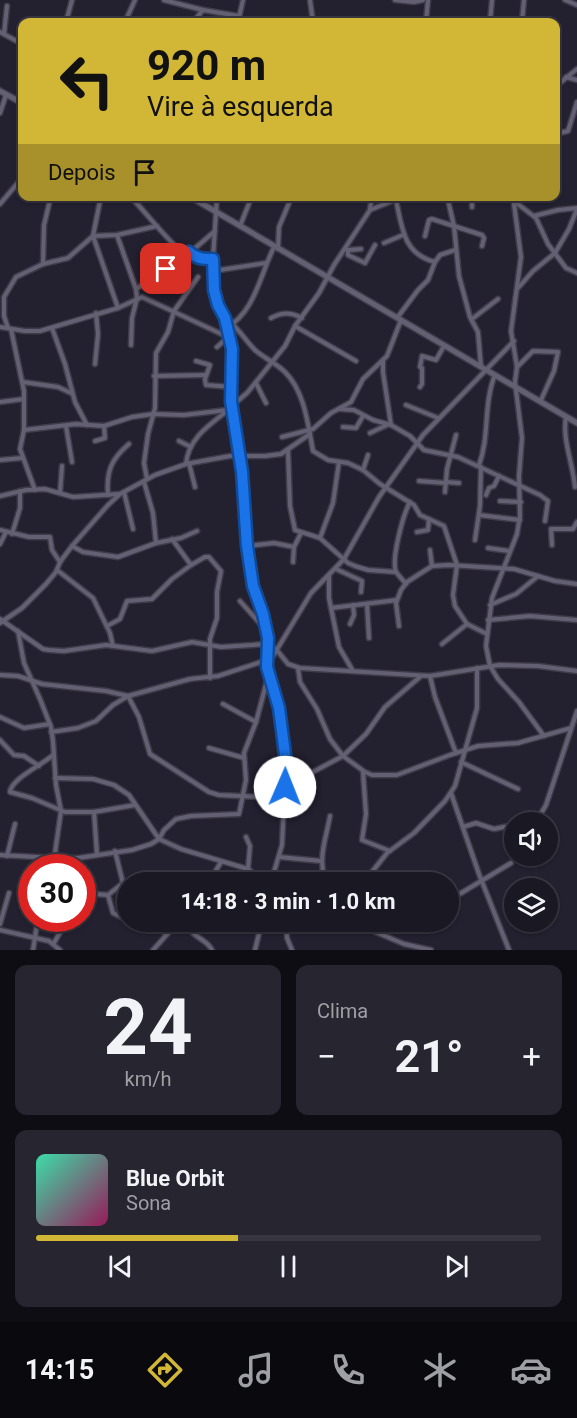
<!DOCTYPE html>
<html lang="pt">
<head>
<meta charset="utf-8">
<style>
  :root { --surface:#1a1823; --page:#272530; --text:#f1f3f6; --muted:#9fa0a6; --line:#383741; --accent:#d2b635 }
  body { margin:0; font-family:Roboto,sans-serif; background:var(--page); color:var(--text); height:100vh; display:flex; flex-direction:column; font-size:22px; white-space:nowrap }
  * { box-sizing:border-box; margin:0 }
  p { font-size:20px; color:var(--muted) }
  .icon { flex:none; width:33px; height:33px; fill:none; stroke:currentColor; stroke-width:2; stroke-linecap:round; stroke-linejoin:round }
  .map { position:relative; height:950px; overflow:hidden }
  .drawer { display:flex; flex-direction:column; gap:15px; padding:15px; background:#0e0d13; flex:1 }
  .drawer>* { flex:none }
  .banner { position:absolute; left:18px; top:18px; width:542px; height:183px; border-radius:12px; box-shadow:0 2px 4px #0004,0 0 0 2px var(--line); background:#d2b635; color:#111; overflow:hidden }
  .fabs { position:absolute; left:504px; top:812px; display:grid; gap:12px }
  .fabs a { display:grid; place-items:center; width:54px; height:54px; border-radius:50%; background:var(--surface); box-shadow:0 2px 4px #0004,0 0 0 2px var(--line); font-size:30px }
  .speed { position:absolute; left:18px; top:854px; display:flex; gap:12px; font-size:30px; font-weight:700; text-align:center }
  .speed>* { display:grid; place-content:center; width:78px; height:78px; border-radius:50%; background:var(--surface); box-shadow:0 2px 4px #0004,0 0 0 2px var(--line); line-height:1 }
  .speed .limit { border:9px solid #d22; background:#fff; color:#111 }
  .pin { position:absolute; display:grid; place-items:center; width:51px; height:51px; color:#fff; margin:-26px; border-radius:12px; box-shadow:0 3px 9px #0006 }
  .me { position:absolute; width:66px; margin:-33px; rotate:1deg; stroke-linejoin:round; filter:drop-shadow(0 0 4px #0008) }
  .turn { display:flex; align-items:center; gap:21px; height:126px; padding:0 30px; font-size:27px }
  .turn .icon { width:78px; height:78px; stroke-width:2.5 }
  .turn b { display:block; font-size:42px; line-height:51px }
  .then { display:flex; align-items:center; height:57px; padding:0 30px; background:#0003; gap:12px; font-size:22px }
  .big { font-size:45px; font-weight:700; line-height:1.1 }
  .drawer .widget { flex:1; display:flex; flex-direction:column; justify-content:center; gap:9px; min-width:0; padding:0 21px; border-radius:12px; background:var(--page) }
  .drawer .dial { align-items:center; gap:0 }
  .dial b { font-size:78px; line-height:1 }
  .song { display:flex; align-items:center; gap:18px }
  .cover { width:72px; height:72px; border-radius:9px; background:linear-gradient(135deg,hsl(160 70% 55%),hsl(330 70% 35%)) }
  .played { height:6px; border-radius:3px; background:linear-gradient(90deg,var(--accent) 40%,var(--line) 40%) }
  .keys { display:flex; justify-content:space-around; direction:ltr }
  .heat { display:flex; justify-content:space-between; align-items:center; font-size:33px; direction:ltr }
  .drawer .tiles { flex:1; display:grid; gap:15px; grid-template-columns:1fr 1fr }
  .widget:last-child { grid-column:span 2 }
  .trip { position:absolute; left:117px; top:872px; width:342px; height:60px; border-radius:30px; background:var(--surface); box-shadow:0 2px 4px #0004,0 0 0 2px var(--line); font-weight:700; line-height:60px; text-align:center }
  .tabs { display:flex; height:96px; justify-content:space-around; align-items:center; background:#0a0a0e; color:var(--muted) }
  .tabs .icon { width:42px; height:42px }
  .tabs .on { color:var(--accent) }
  .tabs b { font-size:27px; color:var(--text) }
  .map>svg:first-child { display:block }
</style>
</head>
<body>
<div class="map">
<svg width="577" height="950" viewBox="0 0 577 950">
  <rect width="100%" height="100%" fill="#23202f"/>
  <g fill="none" stroke-linecap="round" stroke-linejoin="round">
    <g stroke="#3f3b48" stroke-width="7">
      <g id="street">
        <polyline points="164,0 203,10 239,16"/>
        <polyline points="310,0 313,22"/>
        <polyline points="395,0 414,2 423,0"/>
        <polyline points="565,0 577,5"/>
        <polyline points="66,22 72,0"/>
        <polyline points="125,22 135,0"/>
        <polyline points="193,22 203,10"/>
        <polyline points="238,22 243,0"/>
        <polyline points="426,22 428,0"/>
        <polyline points="490,22 492,0"/>
        <polyline points="522,22 524,0"/>
        <polyline points="0,32 22,44"/>
        <polyline points="4,34 7,6"/>
        <polyline points="566,77 577,80"/>
        <polyline points="555,87 577,69"/>
        <polyline points="0,113 6,95"/>
        <polyline points="555,134 568,131 577,102"/>
        <path d="M130,196c19,20 35,42 56,60"/>
        <polyline points="217,196 213,259 213,282 218,305 225,318 232,349 231,401 242,472 247,546 253,586 263,614 268,638 267,667 277,698 286,761 282,845 271,882"/>
        <polyline points="447,196 454,226 459,276 470,317 478,332 481,367"/>
        <polyline points="472,196 472,207"/>
        <polyline points="513,196 521,257 511,331 517,367 515,382 522,438 519,476 520,516 517,534 492,598 486,646 490,666 498,679 519,702 544,736"/>
        <path d="M396,200c6,27 7,54 39,62"/>
        <polyline points="514,201 536,218 548,244 566,268 577,273"/>
        <polyline points="0,204 22,178"/>
        <polyline points="370,209 372,196"/>
        <polyline points="534,216 558,210 577,208"/>
        <polyline points="240,226 252,196"/>
        <polyline points="117,235 136,289"/>
        <polyline points="93,236 118,308"/>
        <polyline points="93,236 117,235 157,226"/>
        <polyline points="425,236 429,220 432,219 482,235 484,238 482,246"/>
        <polyline points="384,243 403,235"/>
        <polyline points="278,249 279,227 292,196"/>
        <polyline points="348,250 348,255 365,263 375,245"/>
        <polyline points="348,250 361,249"/>
        <polyline points="189,252 201,259 213,259"/>
        <polyline points="43,264 44,225 51,196"/>
        <polyline points="213,271 266,263"/>
        <polyline points="518,288 533,271 555,253 569,229 577,209"/>
        <path d="M271,318c11,-6 20,-6 31,0"/>
        <polyline points="397,318 418,290 428,280 435,262 440,255 455,250"/>
        <path d="M226,319c12,8 18,20 29,31 9,8 21,13 30,22 20,20 23,53 28,79l15,9 20,3 15,7 17,14 34,21 6,10 24,11 13,39 -4,30 2,11 12,18 20,10"/>
        <polyline points="472,319 498,299"/>
        <polyline points="295,326 356,361"/>
        <polyline points="0,327 25,331 40,331 118,308 142,297 228,337 217,347"/>
        <polyline points="8,328 4,316 4,297 16,277 43,264 68,258 93,236 101,196"/>
        <polyline points="52,328 65,364 75,402 87,425"/>
        <path d="M226,328c29,-16 34,-53 48,-81"/>
        <polyline points="11,329 24,391 24,430 20,449 35,490"/>
        <polyline points="131,345 132,318 137,298 136,289 186,256 215,231"/>
        <polyline points="196,361 210,365 205,379 206,385 232,387"/>
        <polyline points="383,361 383,372 391,425"/>
        <polyline points="95,364 98,334 96,313"/>
        <polyline points="517,367 533,351 558,352 554,371 541,400"/>
        <polyline points="154,376 206,375"/>
        <polyline points="23,382 58,387 71,393"/>
        <polyline points="256,383 266,403"/>
        <polyline points="420,387 422,384 422,368 420,367 422,356 436,360 444,346"/>
        <polyline points="0,402 24,399"/>
        <polyline points="406,405 438,418"/>
        <polyline points="340,409 354,410 373,420 391,425 410,436 424,450 458,457 540,495 548,501 545,521"/>
        <path d="M566,417c-4,22 7,47 9,70"/>
        <polyline points="66,426 72,462"/>
        <polyline points="343,427 356,428 363,416"/>
        <polyline points="24,430 76,424 104,426 132,417 153,414 184,415 227,410 247,393 285,346 295,326 319,293 334,265 370,210 404,196"/>
        <polyline points="370,433 387,425"/>
        <polyline points="282,437 313,429 331,413 351,402 363,379 387,356 401,320"/>
        <polyline points="95,441 105,438 104,426"/>
        <polyline points="179,441 191,447"/>
        <polyline points="288,450 290,506 295,530 320,538 348,563 355,566 368,570 396,572 406,584"/>
        <polyline points="0,460 22,458"/>
        <polyline points="189,463 195,487"/>
        <path d="M186,464c2,-25 23,-39 41,-53"/>
        <path d="M479,465c11,-29 4,-61 16,-90"/>
        <polyline points="363,470 368,455"/>
        <polyline points="147,479 144,463 148,434 155,408 156,353 168,332 174,311 198,277"/>
        <polyline points="419,481 446,483"/>
        <polyline points="144,482 153,513 156,543"/>
        <polyline points="446,482 459,483"/>
        <polyline points="124,492 133,529"/>
        <polyline points="445,492 447,469 456,435"/>
        <polyline points="60,493 62,466"/>
        <path d="M108,495c-2,-23 3,-36 21,-51"/>
        <polyline points="486,495 489,488 494,486 499,476"/>
        <polyline points="0,496 26,490 45,489 73,497 119,494"/>
        <polyline points="500,501 521,502"/>
        <polyline points="479,515 520,520"/>
        <polyline points="0,530 29,537 50,537 52,550 60,562"/>
        <polyline points="417,532 428,530 429,519"/>
        <polyline points="12,534 20,508 20,491"/>
        <polyline points="320,538 333,503 339,462"/>
        <polyline points="172,539 191,565"/>
        <polyline points="475,540 480,506 481,467"/>
        <polyline points="0,544 6,532"/>
        <polyline points="552,545 551,529 573,529 577,522"/>
        <polyline points="72,546 83,552 118,557 156,543 181,538 197,531"/>
        <polyline points="247,546 274,543 294,547"/>
        <polyline points="488,548 509,551"/>
        <polyline points="430,550 432,566"/>
        <polyline points="293,562 294,547 301,533"/>
        <polyline points="336,569 362,581 361,592"/>
        <polyline points="57,570 93,598 110,633 113,646"/>
        <path d="M396,572c-5,-13 7,-57 14,-70"/>
        <polyline points="329,576 329,598 339,647 353,671"/>
        <polyline points="240,601 265,629"/>
        <polyline points="367,604 369,638"/>
        <polyline points="490,605 516,594 538,576"/>
        <polyline points="331,608 397,600"/>
        <polyline points="0,619 43,649 49,650 64,651 106,645 152,651 192,642 221,647 267,644 276,649 288,664 300,668 430,676 499,665 538,666 577,671"/>
        <polyline points="488,620 530,616 577,620"/>
        <polyline points="0,623 22,608 46,584 56,572 60,562 72,546 108,505 120,494 155,475 186,464 230,456 265,456 281,454 310,434"/>
        <polyline points="350,624 354,615 353,605"/>
        <polyline points="107,626 120,619 127,601 152,599 172,579 191,565 205,557 209,557 221,571 217,592 217,618 210,639 210,678"/>
        <polyline points="399,626 396,603 401,590 407,582 432,566 449,565 514,569 555,581 577,584"/>
        <polyline points="18,631 24,663 40,699 51,727 53,741 56,785 61,811 53,867"/>
        <polyline points="442,644 467,624"/>
        <polyline points="298,668 300,682 317,709 330,739 343,756 365,772 372,775 397,775 450,755 478,746 518,743 571,728"/>
        <polyline points="0,675 18,676 42,684 106,691 128,696 139,717 150,754 209,792 219,795 262,797 285,792 311,773 343,756 366,734 385,707 421,676"/>
        <polyline points="430,676 435,697 456,753"/>
        <polyline points="223,704 256,722"/>
        <polyline points="0,717 24,728 50,724"/>
        <polyline points="51,732 78,728 96,721 113,705 128,696 190,679 218,676 267,660 273,656 311,593 344,559 379,497 423,435 514,341"/>
        <polyline points="0,740 14,755 24,756 39,766"/>
        <polyline points="209,748 244,758"/>
        <path d="M53,755c-11,10 -42,24 -43,37l22,6 33,14h29l41,-7"/>
        <polyline points="461,762 518,789"/>
        <polyline points="363,772 366,814 362,840 390,851"/>
        <polyline points="55,778 93,779 114,785 129,795 159,839 181,849 248,869 264,882"/>
        <polyline points="451,793 479,874 509,950"/>
        <polyline points="94,812 97,854"/>
        <polyline points="536,822 546,805 577,711"/>
        <polyline points="463,827 476,823 494,829 514,825"/>
        <polyline points="246,837 250,846 248,869"/>
        <polyline points="0,855 55,858 78,858 132,850 151,844 159,839 164,830 176,819 191,816 239,814 246,780 244,753 256,722 269,673"/>
        <polyline points="7,856 15,824"/>
        <polyline points="279,857 321,861"/>
        <polyline points="209,882 221,862"/>
        <path d="M326,882c-9,-23 0,-43 4,-66"/>
        <polyline points="364,882 387,853 414,833 445,801 455,786 477,708 477,668"/>
        <polyline points="82,893 108,895 123,883 115,851"/>
        <polyline points="108,895 113,913 128,920"/>
        <polyline points="448,901 511,863"/>
        <polyline points="132,921 159,929 167,934"/>
        <path d="M189,921c-1,17 17,16 23,29"/>
        <polyline points="286,921 287,938 292,950"/>
        <polyline points="350,921 404,944 431,950"/>
        <polyline points="0,924 9,893"/>
        <polyline points="0,930 49,941 60,950"/>
        <polyline points="54,943 68,918"/>
        <polyline points="33,950 38,918"/>
        <polyline points="153,950 179,921"/>
        <polyline points="255,950 262,921"/>
      </g>
    </g>
    <g stroke="#3f3b48" stroke-width="8">
      <g id="secondary">
        <polyline points="0,91 22,103"/>
        <polyline points="189,196 577,423"/>
      </g>
    </g>
    <use href="#street" stroke="#646073" stroke-width="4"/>
    <use href="#secondary" stroke="#646073" stroke-width="5"/>
  </g>
  <g fill="none" stroke-linecap="round" stroke-linejoin="round">
    <g stroke="#114b97" stroke-width="15">
      <path id="route" d="M166,269l23,-17c8,7 14,7 24,7l1,31 4,15 7,13 7,31 -1,52 11,71 5,74 6,40 10,28 5,24 -1,29 12,41 7,54 -1,25"/>
    </g>
    <use href="#route" stroke="#1a73e8" stroke-width="10"/>
  </g>
</svg>
<div class="fabs">
<a><svg class="icon" aria-label="sound" viewBox="0 0 24 24"><path d="M4 9h4l5-4v14l-5-4H4zM17 9q2 3 0 6"/></svg></a>
<a><svg class="icon" aria-label="layers" viewBox="0 0 24 24"><path d="M12 4l9 5-9 5-9-5zM3 14l9 5 9-5"/></svg></a>
</div>
<div class="speed"><div class="limit">30</div></div>
<div class="pin" style="left:166px;top:269px;background:#d93025"><svg class="icon" aria-label="arrive" viewBox="0 0 24 24"><path d="M6 21V4h12l-3 4 3 4H6"/></svg></div>
<svg class="me" style="left:285px;top:787px" viewBox="-20 -20 40 40"><circle r="19" fill="#fff"/><path d="M0-13L10 11 0 6-10 11z" fill="#1a73e8"/></svg>
<div class="trip">14:18 · 3 min · 1.0 km</div>
<div class="banner">
<div class="turn"><svg class="icon" aria-label="left" viewBox="0 0 24 24"><path d="M17 20v-9H6M10 6l-5 5 5 5"/></svg><div><b>920 m</b>Vire à esquerda</div></div>
<div class="then">Depois<svg class="icon" aria-label="arrive" viewBox="0 0 24 24"><path d="M6 21V4h12l-3 4 3 4H6"/></svg></div>
</div>
</div>
<section class="drawer">
<div class="tiles">
<div class="widget dial"><b>24</b><p>km/h</p></div>
<div class="widget"><p>Clima</p>
<div class="heat"><a>−</a><b class="big">21°</b><a>+</a></div>
</div>
<div class="widget">
<div class="song"><i class="cover"></i><div><b>Blue Orbit</b><p>Sona</p></div></div>
<div class="played"></div>
<div class="keys"><svg class="icon" aria-label="previous" viewBox="0 0 24 24"><path d="M18 5L8 12l10 7zM5 5v14"/></svg><svg class="icon" aria-label="pause" viewBox="0 0 24 24"><path d="M8 5v14M16 5v14"/></svg><svg class="icon" aria-label="next" viewBox="0 0 24 24"><path d="M6 5l10 7-10 7zM19 5v14"/></svg></div>
</div>
</div>
</section>
<nav class="tabs">
<b>14:15</b>
<svg class="icon on" aria-label="directions" viewBox="0 0 24 24"><path d="M12 3l9 9-9 9-9-9zM9 14v-3h6M13 9l2 2-2 2"/></svg>
<svg class="icon" aria-label="music" viewBox="0 0 24 24"><path d="M9 18V5l10-2v13"/><circle cx="6" cy="18" r="3"/><circle cx="16" cy="16" r="3"/></svg>
<svg class="icon" aria-label="phone" viewBox="0 0 24 24"><path d="M5 4h4l2 5-3 2q2 4 5 5l2-3 5 2v4C11 20 4 13 5 4z"/></svg>
<svg class="icon" aria-label="climate" viewBox="0 0 24 24"><path d="M12 3v18M4 7l16 10M4 17L20 7"/></svg>
<svg class="icon" aria-label="car" viewBox="0 0 24 24"><path d="M5 17H2v-5l4-1 3-4h7l3 4 3 1v5h-3M9 17h6M6 11h13"/><circle cx="7" cy="17" r="2"/><circle cx="17" cy="17" r="2"/></svg>
</nav>
</body>
</html>
